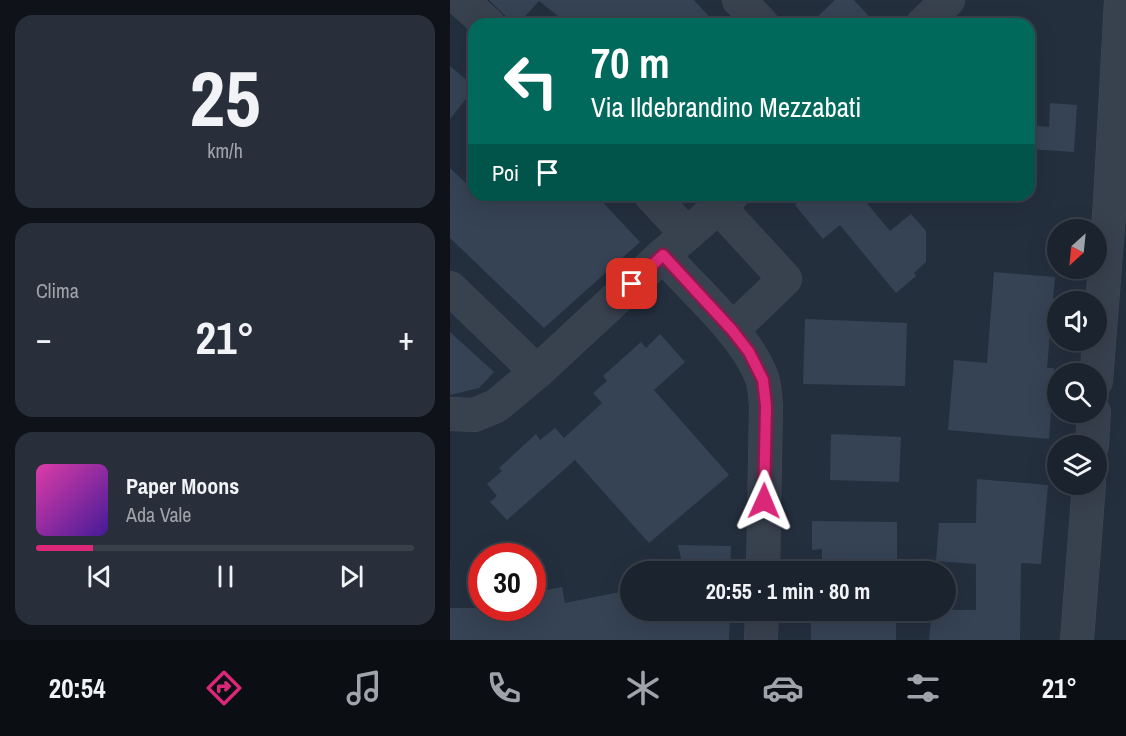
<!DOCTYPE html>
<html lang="it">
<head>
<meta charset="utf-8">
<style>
  :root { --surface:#1b232e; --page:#282f3a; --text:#f1f3f6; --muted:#a0a4aa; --line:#39404a; --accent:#db2777 }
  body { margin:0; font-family:"Archivo Narrow",sans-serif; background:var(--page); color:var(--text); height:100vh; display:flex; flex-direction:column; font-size:22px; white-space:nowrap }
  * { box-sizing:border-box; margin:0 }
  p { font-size:20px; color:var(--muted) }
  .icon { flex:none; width:33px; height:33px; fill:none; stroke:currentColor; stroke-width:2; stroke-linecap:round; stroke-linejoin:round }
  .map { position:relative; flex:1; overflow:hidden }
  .details { display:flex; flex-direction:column; gap:15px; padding:15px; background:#0f1319; width:450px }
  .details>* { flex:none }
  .guide { position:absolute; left:18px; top:18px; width:567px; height:183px; border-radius:18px; box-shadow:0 6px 24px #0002,0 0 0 2px var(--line); background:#00695c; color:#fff; overflow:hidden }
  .needle { width:39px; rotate:207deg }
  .fabs { position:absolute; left:597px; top:219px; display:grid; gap:12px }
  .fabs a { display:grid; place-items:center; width:60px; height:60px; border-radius:50%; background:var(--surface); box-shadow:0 6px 24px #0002,0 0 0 2px var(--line); font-size:30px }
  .speed { position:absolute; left:18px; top:543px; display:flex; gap:12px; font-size:30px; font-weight:700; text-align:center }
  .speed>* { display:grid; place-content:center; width:78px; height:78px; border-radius:50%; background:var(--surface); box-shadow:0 6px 24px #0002,0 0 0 2px var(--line); line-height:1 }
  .speed .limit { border:9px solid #d22; background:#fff; color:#111 }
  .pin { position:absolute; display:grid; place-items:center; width:51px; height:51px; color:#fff; margin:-26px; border-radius:12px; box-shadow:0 3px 9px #0006 }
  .me { position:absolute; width:66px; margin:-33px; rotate:1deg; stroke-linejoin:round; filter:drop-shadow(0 0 4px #0008) }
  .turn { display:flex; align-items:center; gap:21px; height:126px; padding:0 24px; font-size:27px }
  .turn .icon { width:78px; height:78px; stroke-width:2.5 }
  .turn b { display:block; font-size:42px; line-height:51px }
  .then { display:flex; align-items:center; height:57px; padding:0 24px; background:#0003; gap:12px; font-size:22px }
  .big { font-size:45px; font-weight:800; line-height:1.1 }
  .details .widget { flex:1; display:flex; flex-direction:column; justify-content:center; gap:9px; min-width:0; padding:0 21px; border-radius:18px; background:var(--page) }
  .details .dial { align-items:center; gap:0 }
  .dial b { font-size:78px; line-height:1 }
  .song { display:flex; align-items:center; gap:18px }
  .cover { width:72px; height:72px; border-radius:9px; background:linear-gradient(135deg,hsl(320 70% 55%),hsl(260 70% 35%)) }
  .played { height:6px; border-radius:3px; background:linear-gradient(90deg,var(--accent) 15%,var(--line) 15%) }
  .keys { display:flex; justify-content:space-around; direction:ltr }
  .heat { display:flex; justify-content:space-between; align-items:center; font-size:33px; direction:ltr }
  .trip { position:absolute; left:170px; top:561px; width:336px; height:60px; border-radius:30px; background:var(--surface); box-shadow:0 6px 24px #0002,0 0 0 2px var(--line); font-weight:800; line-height:60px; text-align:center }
  .menu { display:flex; height:96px; justify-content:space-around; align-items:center; background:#0b0e12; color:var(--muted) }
  .menu .icon { width:42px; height:42px }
  .menu .current { color:var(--accent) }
  .menu b { font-size:27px; color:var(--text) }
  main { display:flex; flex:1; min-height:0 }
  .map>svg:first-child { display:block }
</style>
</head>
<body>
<main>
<section class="details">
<div class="widget dial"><b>25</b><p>km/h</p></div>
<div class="widget"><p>Clima</p>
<div class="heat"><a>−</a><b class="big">21°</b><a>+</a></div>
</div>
<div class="widget">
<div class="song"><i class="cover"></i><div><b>Paper Moons</b><p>Ada Vale</p></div></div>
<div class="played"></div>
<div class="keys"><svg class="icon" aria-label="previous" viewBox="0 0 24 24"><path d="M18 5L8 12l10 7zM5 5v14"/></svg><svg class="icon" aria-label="pause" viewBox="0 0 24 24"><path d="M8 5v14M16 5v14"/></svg><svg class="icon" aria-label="next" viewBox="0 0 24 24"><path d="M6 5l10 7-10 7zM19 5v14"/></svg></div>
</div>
</section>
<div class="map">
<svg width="676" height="640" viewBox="0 0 676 640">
  <rect width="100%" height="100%" fill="#242f3e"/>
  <g fill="#364354">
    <polygon points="39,0 244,0 266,24 118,24 89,1 68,24 64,24"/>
    <polygon points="385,0 404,0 426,24 360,24"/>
    <polygon points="0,66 24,86 24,89 0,119"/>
    <polygon points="600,103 627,105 624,152 579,149 579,125 599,127"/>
    <polygon points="0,168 24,191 24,195 146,195 190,242 94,328 0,238"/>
    <polygon points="357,195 410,195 440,231 461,214 476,231 476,262 464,273 466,276 446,293 390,225 373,239 345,205"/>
    <polygon points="544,272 605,277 597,368 604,368 599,439 498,430 504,360 537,363"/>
    <polygon points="355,319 457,323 455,386 353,384"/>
    <polygon points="0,332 44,372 29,388 0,395"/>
    <polygon points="210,334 235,362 204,390 279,475 199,543 125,460 57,520 40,502 47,496 37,484 52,471 49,468 86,434 90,440 105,428 114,438 152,403 143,393 157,381 153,376 191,342 196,348"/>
    <polygon points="381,434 451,437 449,482 380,480"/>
    <polygon points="527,479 598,485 591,564 571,563 570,640 479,640 482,610 526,610 526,564 486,561 489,523 526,523"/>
    <polygon points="362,521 447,522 447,563 372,562 372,549 362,550"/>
    <polygon points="228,545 281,546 280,572 234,572"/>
    <polygon points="112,587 115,603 180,590 180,610 280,610 279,640 0,640 0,608 82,608 82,593"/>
    <rect x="361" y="610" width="85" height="30"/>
  </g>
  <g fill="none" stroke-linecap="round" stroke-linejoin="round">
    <g stroke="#414a57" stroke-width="34">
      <g id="minor">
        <polyline points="11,0 38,24"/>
        <polyline points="289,0 312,24"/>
        <polyline points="473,24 498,0"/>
        <polyline points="201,195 237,234"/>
        <polyline points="268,206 335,279 282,330"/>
        <path d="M213,255c32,37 82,78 99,123 3,8 3,19 4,28l-3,166"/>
        <polyline points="0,288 87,372"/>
        <polyline points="646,381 660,202 671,0"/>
        <polyline points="0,414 24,415 46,406 87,372 213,255 282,195"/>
        <polyline points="642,446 644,412"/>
        <polyline points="311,640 312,610"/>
        <polyline points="627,640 639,484"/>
      </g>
    </g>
    <use href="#minor" stroke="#38414e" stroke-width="33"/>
  </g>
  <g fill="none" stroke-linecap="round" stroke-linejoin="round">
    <g stroke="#8e194d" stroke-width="15">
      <polyline id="route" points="182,284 213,255 282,330 299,352 313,380 316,406 314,501"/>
    </g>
    <use href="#route" stroke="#db2777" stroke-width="10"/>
  </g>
</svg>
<div class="fabs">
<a><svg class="needle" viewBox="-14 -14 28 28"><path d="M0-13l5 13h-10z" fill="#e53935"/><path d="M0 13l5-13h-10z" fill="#a0a4aa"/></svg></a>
<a><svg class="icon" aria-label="sound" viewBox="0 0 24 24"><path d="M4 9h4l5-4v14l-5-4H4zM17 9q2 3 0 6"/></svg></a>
<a><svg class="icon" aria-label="search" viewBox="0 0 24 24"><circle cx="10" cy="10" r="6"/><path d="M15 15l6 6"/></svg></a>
<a><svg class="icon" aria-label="layers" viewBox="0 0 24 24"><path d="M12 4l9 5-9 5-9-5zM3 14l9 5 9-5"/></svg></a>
</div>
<div class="speed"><div class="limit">30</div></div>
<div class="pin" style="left:182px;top:284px;background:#d93025"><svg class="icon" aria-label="arrive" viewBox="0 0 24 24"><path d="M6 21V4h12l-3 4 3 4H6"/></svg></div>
<svg class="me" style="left:314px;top:501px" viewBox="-20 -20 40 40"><path d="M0-17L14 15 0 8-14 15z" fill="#db2777" stroke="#fff" stroke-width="4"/></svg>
<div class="trip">20:55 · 1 min · 80 m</div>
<div class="guide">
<div class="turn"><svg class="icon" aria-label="left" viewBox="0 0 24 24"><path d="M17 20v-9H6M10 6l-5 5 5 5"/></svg><div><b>70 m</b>Via Ildebrandino Mezzabati</div></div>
<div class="then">Poi<svg class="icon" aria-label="arrive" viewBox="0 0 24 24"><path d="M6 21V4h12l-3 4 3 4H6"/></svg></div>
</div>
</div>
</main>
<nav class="menu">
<b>20:54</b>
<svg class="icon current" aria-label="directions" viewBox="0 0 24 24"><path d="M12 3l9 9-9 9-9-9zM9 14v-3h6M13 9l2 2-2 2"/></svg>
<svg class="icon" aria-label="music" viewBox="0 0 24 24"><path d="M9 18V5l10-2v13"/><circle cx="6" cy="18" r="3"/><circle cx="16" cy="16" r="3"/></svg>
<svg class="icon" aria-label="phone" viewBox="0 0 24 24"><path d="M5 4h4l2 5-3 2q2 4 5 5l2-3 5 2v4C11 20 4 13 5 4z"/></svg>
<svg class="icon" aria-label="climate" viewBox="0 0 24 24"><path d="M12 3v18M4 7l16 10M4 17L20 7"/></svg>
<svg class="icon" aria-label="car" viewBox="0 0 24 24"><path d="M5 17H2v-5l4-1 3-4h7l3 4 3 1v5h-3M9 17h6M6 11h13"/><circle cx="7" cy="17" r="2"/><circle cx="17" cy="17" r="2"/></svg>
<svg class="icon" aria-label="filters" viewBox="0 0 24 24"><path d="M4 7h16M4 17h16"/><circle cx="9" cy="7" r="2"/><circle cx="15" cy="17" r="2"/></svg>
<b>21°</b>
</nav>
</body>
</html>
